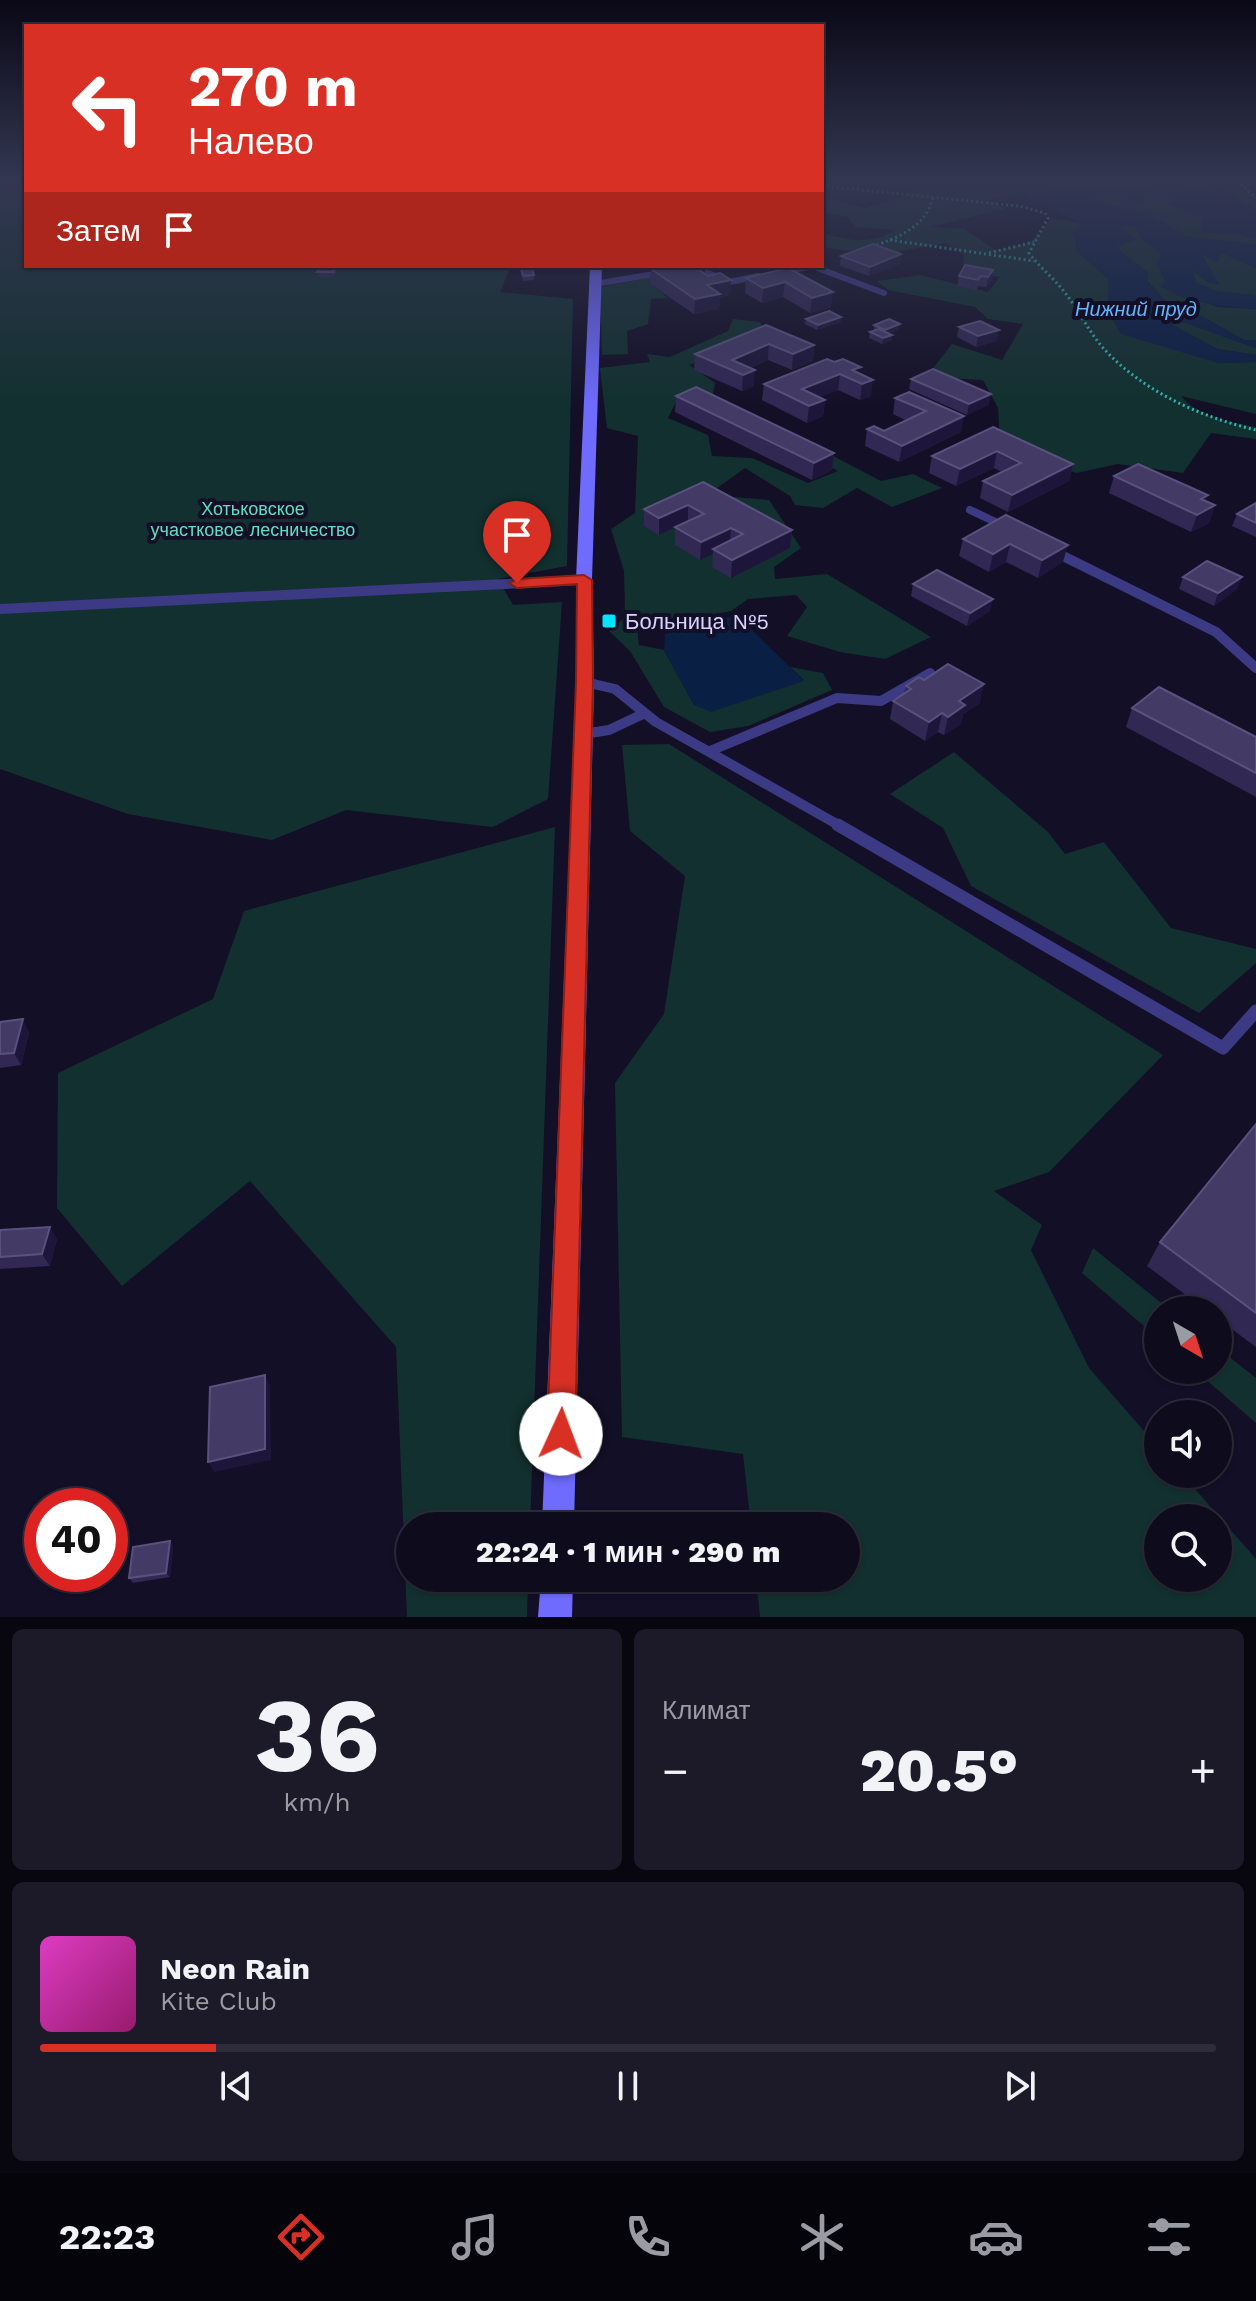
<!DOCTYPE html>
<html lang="ru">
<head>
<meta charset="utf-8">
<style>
  :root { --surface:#0e0b1c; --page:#1c1929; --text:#f1f3f6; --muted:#9b9ba3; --line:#2e2b3b; --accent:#d93025 }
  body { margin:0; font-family:"Work Sans",sans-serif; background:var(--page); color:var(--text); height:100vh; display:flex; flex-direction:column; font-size:30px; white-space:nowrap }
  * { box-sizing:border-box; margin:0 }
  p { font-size:26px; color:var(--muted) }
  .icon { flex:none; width:44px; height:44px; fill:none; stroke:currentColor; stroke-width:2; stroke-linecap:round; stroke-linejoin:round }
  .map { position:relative; height:1617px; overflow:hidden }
  .details { display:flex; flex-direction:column; gap:12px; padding:12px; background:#08060f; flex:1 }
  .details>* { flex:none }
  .banner { position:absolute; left:24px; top:24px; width:800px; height:244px; border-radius:0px; box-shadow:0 2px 6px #0004,0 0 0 2px var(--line); background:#d93025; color:#fff; overflow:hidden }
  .needle { width:52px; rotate:141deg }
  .tools { position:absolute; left:1144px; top:1296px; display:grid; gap:16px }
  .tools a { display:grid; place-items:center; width:88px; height:88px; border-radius:50%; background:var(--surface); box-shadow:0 2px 6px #0004,0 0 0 2px var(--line); font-size:40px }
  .speed { position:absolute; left:24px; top:1488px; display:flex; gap:16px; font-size:40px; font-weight:700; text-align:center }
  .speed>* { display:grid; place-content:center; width:104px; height:104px; border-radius:50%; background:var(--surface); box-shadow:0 2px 6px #0004,0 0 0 2px var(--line); line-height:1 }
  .speed .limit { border:12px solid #d22; background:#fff; color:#111 }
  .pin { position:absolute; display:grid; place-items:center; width:68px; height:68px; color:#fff; margin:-82px -34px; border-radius:50% 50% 50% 0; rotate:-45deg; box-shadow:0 0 8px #0007 }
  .pin .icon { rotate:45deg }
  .me { position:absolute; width:88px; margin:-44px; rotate:2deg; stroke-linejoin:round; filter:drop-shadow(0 0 6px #0008) }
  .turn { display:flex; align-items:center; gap:28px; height:168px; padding:0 32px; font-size:36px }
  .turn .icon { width:104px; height:104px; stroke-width:2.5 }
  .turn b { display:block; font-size:56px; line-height:68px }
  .then { display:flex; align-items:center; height:76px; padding:0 32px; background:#0003; gap:16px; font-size:30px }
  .big { font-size:60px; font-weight:800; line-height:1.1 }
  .details .tile { flex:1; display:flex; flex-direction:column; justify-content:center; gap:12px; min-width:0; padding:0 28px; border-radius:12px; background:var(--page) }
  .details .dial { align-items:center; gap:0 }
  .dial b { font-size:104px; line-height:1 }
  .song { display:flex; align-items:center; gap:24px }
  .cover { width:96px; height:96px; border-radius:12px; background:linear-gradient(135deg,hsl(310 70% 55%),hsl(320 70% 35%)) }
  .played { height:8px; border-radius:4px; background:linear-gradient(90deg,var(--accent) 15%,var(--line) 15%) }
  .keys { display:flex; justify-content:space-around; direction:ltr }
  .heat { display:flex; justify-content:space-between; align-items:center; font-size:44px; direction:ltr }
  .details .tiles { flex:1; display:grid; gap:12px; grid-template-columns:1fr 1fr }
  .tile:last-child { grid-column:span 2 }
  .trip { position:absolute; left:396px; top:1512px; width:464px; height:80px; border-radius:40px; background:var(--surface); box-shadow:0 2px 6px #0004,0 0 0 2px var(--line); font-weight:800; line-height:80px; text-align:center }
  .menu { display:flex; height:128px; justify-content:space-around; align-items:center; background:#06040b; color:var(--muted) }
  .menu .icon { width:56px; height:56px }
  .menu .selected { color:var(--accent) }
  .menu b { font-size:36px; color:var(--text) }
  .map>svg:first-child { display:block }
</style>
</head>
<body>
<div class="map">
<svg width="1256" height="1617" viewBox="0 0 1256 1617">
  <rect width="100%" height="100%" fill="#130f26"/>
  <g fill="#12302f" fill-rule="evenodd">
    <polygon points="0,181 26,181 26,266 511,266 500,292 573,299 567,566 498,579 513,605 562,602 548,799 493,827 346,810 272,840 128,814 0,769"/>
    <path d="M870,181h185l-29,12 -44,8 13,1 10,7 -76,18 35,2 32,21c26,-3 42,-8 55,-32l33,5 -8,27 32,29v32l110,52 38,-1v52l-75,-18c18,21 48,26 75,31v12l-45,-6 -28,40 -65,-9 -42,9 -76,-30 -2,-35 -15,-28 -57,-3 26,-33 50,16 21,-36 -35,-5 -13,-12 -87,-17 -11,-9 43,-6 68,17 12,-15 -37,-7 1,-15 -18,-12 -67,12 -57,-8v-14c26,8 49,12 74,-3l-40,-3 -8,-10 -26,-4v-16l43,11 39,-11 4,-8z"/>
    <polygon points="1206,181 1256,181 1256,210"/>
    <polygon points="1145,194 1175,197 1169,205 1203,217 1201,233 1233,233 1256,239 1256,245 1185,236 1085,198 1118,195 1141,204"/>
    <polygon points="1135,225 1142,239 1161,253 1166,282 1161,286 1218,307 1256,309 1256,340 1244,340 1203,317 1167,303 1116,246 1120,227"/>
    <polygon points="1200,252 1218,261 1220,252 1256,268 1256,295 1219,292 1196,283 1191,268 1207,282 1219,284"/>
    <polygon points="664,275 671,278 649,283 668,298 651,299 648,324 627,331 628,354 602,355 600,287"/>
    <polygon points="1160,318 1186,323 1256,348 1256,355 1217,349"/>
    <polygon points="733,319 760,322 766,337 689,365 715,383 713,394 678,398 668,418 708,435 712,456 752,458 808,483 838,471 803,452 814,446 881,481 913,474 942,488 892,507 857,488 823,508 795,505 790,496 745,468 713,491 722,496 769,500 801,548 774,567 775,579 827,574 931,637 885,659 840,652 787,636 807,607 796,595 748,599 731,611 683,621 625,612 624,571 611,529 635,513 638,436 607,428 600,368 650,362 647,354 670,357 728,331"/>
    <polygon points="624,618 637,628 639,645 664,650 694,705 804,680 790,667 823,673 832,690 748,726 710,732 664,707 630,651 609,631"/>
    <path d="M669,744l494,311 -114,117 -55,19 48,34 -11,25 58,118 69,79v27h24l74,85v58h-496l-4,-39h90v-52h-95l-8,-72 -121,-17 -7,-354 49,-69 21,-138 -55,-45 -8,-86zM1158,1518h60v60h-60z"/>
    <polygon points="954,752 1048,832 1065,854 1104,842 1171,928 1256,949 1256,963 1199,1013 971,886 943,828 890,794"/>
    <polygon points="555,827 530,1526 410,1526 410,1578 528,1578 527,1617 407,1617 396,1347 250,1181 122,1286 57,1208 58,1073 213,999 244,911"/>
    <polygon points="1093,1248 1170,1310 1158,1310 1158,1338 1082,1273"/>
    <polygon points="1218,1348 1256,1378 1256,1423 1195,1370 1218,1370"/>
  </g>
  <g fill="#0a1f44">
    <path d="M1055,181h94l4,4 30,2 -12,-6 38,1 9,9 38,19v29l-23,-6h-33l3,-16 -35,-12 6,-8 -29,-3 -4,10 -23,-9 -31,4 61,15 33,18 4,4 71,9v23l-36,-16 -2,10 -17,-8 19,31 -13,-3 -15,-13 4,14 23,9 37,3v14c-32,-3 -68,-4 -95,-23l4,-5 -9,-17 5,-11 -19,-14 -7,-13 -14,1 16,12 -21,8 33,26 -2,9 20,21 36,14 41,23h12v8l-70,-25 -22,-3 53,29 39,6v7l-38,1 -97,-29 -13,-23v-32l-31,-29 -4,-19 10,-8 -52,-23 -5,-7z"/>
    <polygon points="732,616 744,622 804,681 711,712 694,705 664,650 665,634"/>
  </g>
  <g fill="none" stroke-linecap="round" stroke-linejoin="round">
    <g stroke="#2fb8b0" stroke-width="3" stroke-dasharray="2 3" stroke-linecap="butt">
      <polyline points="1237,181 1256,198"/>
      <path d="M822,186l197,20 26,7 3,5 -19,35c11,15 26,26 37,41 14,18 24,40 39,56 39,42 96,67 151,80"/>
      <polyline points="890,240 1034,261"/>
      <path d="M872,247c27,-10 54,-20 61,-50"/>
      <polyline points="989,253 1034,242"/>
    </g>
    <g stroke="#3d3a85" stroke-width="6">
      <polyline points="694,267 730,282 758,276"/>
      <polyline points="779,273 812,266 884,293"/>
      <polyline points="595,284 666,272"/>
    </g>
    <g stroke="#3d3a85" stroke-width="8">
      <polyline points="970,510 1006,527"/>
      <polyline points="1053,551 1065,557"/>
    </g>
    <g stroke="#3d3a85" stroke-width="10">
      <polyline points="1061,555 1216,632 1256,668"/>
      <polyline points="0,609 584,580"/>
      <polyline points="585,682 615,689 656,722 842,827"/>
      <polyline points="583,734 609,730 643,714"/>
      <polyline points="710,751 837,698 881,701 930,673"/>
    </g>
    <polyline stroke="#3d3a85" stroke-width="13" points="838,825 1223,1048 1256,1011"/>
    <g fill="#6f6bff" fill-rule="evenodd">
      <polygon points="590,266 602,266 592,580 594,682 574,1526 542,1526 576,682 576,580"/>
      <polygon points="541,1578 573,1578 572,1617 538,1617"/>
    </g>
  </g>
  <g fill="#312854">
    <polygon points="901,254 900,264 869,276 840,266 841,256"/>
    <polygon points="520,266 534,275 534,280 523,281"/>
    <polygon points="666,266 705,266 705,274 708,276 731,280 730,295 720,297 719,309 694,314 650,284 651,269"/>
    <polygon points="788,268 831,307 810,313 783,297 762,303 745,293 746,278"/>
    <polygon points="993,270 992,280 986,287 979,286 976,290 957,286 959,276"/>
    <polygon points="317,272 337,272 334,277 318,277"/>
    <polygon points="841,317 841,322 817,330 805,324 806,319"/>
    <polygon points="766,325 814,345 813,361 792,370 768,360 750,368 754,386 742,391 694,370 695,354"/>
    <polygon points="874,325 899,330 889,333 892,335 891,340 882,344 869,338 870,332 874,331"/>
    <polygon points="959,327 997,341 976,347 957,337"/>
    <polygon points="827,359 860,374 871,396 860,400 838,390 820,397 825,400 823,416 807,423 762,400 764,384"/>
    <polygon points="911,379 991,394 988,405 967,415 909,389"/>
    <polygon points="909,392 961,432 899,462 865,446 867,429 884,431 907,421 893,414 895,398"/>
    <polygon points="676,396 834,453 832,470 812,480 675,412"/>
    <polygon points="993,427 1073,464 1069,481 1008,512 980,498 983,481 1002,472 994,468 956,486 929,473 932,456"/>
    <polygon points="1114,476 1206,501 1215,505 1209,523 1191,532 1109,493"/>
    <polygon points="703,482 792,530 790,548 731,578 712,567 713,554 700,560 675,545 675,528 659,535 644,526 644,509"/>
    <polygon points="1256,503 1256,537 1232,526 1237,514"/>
    <polygon points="1006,515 1063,562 1038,578 1006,562 989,572 959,556 963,539"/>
    <polygon points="1183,577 1242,577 1237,589 1214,606 1179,589"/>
    <polygon points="913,584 990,611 967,626 911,596"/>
    <polygon points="924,680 980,703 963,714 961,724 944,735 938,732 925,741 890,719 893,701 904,693 906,686"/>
    <polygon points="1132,708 1256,737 1256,797 1126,727"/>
    <polygon points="0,1022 29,1032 21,1065 0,1068"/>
    <polygon points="1256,1124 1256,1347 1218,1319 1218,1310 1206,1310 1147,1266 1160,1242"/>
    <polygon points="0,1230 57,1239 50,1266 0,1269"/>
    <polygon points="173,1546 170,1577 133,1583 129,1578"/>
  </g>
  <g fill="#1d163a">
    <polygon points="901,254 900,264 869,276 870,267"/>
    <polygon points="693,266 705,266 705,278"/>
    <polygon points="993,270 992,280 986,287 988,277"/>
    <polygon points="731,280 730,295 720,297 719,309 694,314 695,299 707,285"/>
    <polygon points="785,282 783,297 762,303 763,288"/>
    <polygon points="833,292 831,307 810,313 812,298"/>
    <polygon points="841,317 841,322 817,330 818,325"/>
    <polygon points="900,324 899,330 884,335 885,330"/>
    <polygon points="999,330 997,341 976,347 978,336"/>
    <polygon points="892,335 891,340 882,344 883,338"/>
    <polygon points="769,344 768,360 737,373 732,360"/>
    <polygon points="814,345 813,361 792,370 793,354"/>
    <polygon points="755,370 754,386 742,391 743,375"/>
    <polygon points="840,374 838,390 804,404 802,389"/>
    <polygon points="873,380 871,396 860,400 862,384"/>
    <polygon points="991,394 988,405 967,415 969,404"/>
    <polygon points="825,400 823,416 807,423 809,406"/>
    <polygon points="964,416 961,432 899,462 902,446"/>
    <polygon points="997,451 994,468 956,486 960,469"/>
    <polygon points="834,453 832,470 812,480 814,463"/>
    <polygon points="1073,464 1069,481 1008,512 1012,495"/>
    <polygon points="1208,495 1202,512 1215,505 1209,523 1191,532 1197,515 1201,499"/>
    <polygon points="688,505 688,522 659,535 659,518"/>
    <polygon points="731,528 730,545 713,549 713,554 700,560 701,542"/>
    <polygon points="792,530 790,548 731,578 732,560"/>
    <polygon points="1010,544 1006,562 989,572 993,554"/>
    <polygon points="1068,545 1063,562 1038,578 1042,560"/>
    <polygon points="1242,577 1237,589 1214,606 1218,593"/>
    <polygon points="993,599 990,611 967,626 970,613"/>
    <polygon points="984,684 980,703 963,714 961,724 944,735 948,717 959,701"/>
    <polygon points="942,713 938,732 925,741 929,722"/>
    <polygon points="23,1019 29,1032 21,1065 14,1053"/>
    <polygon points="50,1227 57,1239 50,1266 42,1254"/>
    <polygon points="265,1375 270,1386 271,1460 214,1472 208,1462"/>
    <polygon points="170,1541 173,1546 170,1577 166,1573"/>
    <polygon points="64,1574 89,1574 49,1583 45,1578"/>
  </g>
  <g fill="#433a66" stroke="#5a527e" stroke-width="2">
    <polygon points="873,244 901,254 870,267 841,256"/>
    <polygon points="965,265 993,270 988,277 981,276 978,280 959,276"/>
    <polygon points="520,266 531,266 534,275 523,276"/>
    <polygon points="666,266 693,266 708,276 720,273 731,280 707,285 720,294 695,299 651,269"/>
    <polygon points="321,267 336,267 334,272 317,272"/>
    <polygon points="788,268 833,292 812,298 785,282 763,288 746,278"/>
    <polygon points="829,311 841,317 818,325 806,319"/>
    <polygon points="889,319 900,324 885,330 874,325"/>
    <polygon points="980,321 999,330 978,336 959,327"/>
    <polygon points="766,325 814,345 793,354 769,344 732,360 755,370 743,375 695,354"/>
    <polygon points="879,329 892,335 883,338 870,332"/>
    <polygon points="827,359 834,362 843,359 861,367 852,370 873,380 862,384 840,374 802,389 825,400 809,406 764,384"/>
    <polygon points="933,369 991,394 969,404 911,379"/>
    <polygon points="696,387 834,453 814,463 676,396"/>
    <polygon points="909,392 964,416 902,446 867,429 874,426 884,431 926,411 895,398"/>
    <polygon points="993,427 1073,464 1012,495 983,481 1021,463 997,451 960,469 932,456"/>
    <polygon points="1138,464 1208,495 1201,499 1215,505 1197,515 1114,476"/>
    <polygon points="703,482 792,530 732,560 713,549 743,534 731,528 701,542 675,527 704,514 688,505 659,518 644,509"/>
    <polygon points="1256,503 1256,523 1237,514"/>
    <polygon points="1006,515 1068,545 1042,560 1010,544 993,554 963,539"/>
    <polygon points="1207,561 1242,577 1218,593 1183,577"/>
    <polygon points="937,570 993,599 970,613 913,584"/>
    <polygon points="948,664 984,684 959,701 965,705 948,717 942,713 929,722 893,701 911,689 906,686 919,677 924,680"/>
    <polygon points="1159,687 1256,737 1256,773 1132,708"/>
    <polygon points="23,1019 14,1053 0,1054 0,1022"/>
    <polygon points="1256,1124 1256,1313 1160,1242"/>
    <polygon points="50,1227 42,1254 0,1257 0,1230"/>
    <polygon points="265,1375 265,1449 208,1462 210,1387"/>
    <polygon points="170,1541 166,1573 129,1578 133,1547"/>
    <polygon points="45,1574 64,1574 45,1578"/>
  </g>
  <linearGradient id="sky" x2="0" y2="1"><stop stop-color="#0a0815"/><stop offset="0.44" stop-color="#333752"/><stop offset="1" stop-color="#333752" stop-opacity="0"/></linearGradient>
  <rect width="1256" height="407" fill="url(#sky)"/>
  <polygon fill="#d93025" stroke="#8d1f18" stroke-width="2" points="584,575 592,580 593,682 575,1434 571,1443 561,1447 551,1443 547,1434 576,682 577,584 517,588 509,583 517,579"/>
  <rect fill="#00e5ff" stroke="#130f26" stroke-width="3" x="601" y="613" width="16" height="16" rx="4"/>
  <g text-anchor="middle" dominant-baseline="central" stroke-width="8" stroke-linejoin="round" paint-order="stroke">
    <g font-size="18" fill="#5fe0c0" stroke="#130f26">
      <text x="253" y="508">Хотьковское<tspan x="253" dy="21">участковое лесничество</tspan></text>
    </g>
    <g font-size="20" font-style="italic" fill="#62b6ff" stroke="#130f26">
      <text x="1136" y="309">Нижний пруд</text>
    </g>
    <g font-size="22" fill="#d9d4ff" stroke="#130f26" text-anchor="start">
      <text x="625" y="621">Больница №5</text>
    </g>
  </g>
</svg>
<div class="tools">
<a><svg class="needle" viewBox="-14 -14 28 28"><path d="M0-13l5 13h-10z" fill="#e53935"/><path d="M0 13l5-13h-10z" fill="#9b9ba3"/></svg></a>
<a><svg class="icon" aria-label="sound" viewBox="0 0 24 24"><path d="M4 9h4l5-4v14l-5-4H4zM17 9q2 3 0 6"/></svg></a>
<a><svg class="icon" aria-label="search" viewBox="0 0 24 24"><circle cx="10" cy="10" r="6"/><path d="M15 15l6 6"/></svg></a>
</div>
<div class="speed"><div class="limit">40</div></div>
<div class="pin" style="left:517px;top:583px;background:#d93025"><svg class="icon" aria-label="arrive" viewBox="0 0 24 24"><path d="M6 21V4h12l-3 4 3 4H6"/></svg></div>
<svg class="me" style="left:561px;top:1434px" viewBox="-20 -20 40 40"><circle r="19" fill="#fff"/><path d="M0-13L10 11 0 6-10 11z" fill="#d93025"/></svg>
<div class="trip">22:24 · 1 мин · 290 m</div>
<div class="banner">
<div class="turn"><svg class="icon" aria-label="left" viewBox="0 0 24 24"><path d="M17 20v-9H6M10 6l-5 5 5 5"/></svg><div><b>270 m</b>Налево</div></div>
<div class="then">Затем<svg class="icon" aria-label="arrive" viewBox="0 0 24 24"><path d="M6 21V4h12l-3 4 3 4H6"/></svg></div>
</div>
</div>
<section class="details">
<div class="tiles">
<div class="tile dial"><b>36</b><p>km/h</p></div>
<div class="tile"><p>Климат</p>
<div class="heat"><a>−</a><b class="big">20.5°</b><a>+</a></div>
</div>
<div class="tile">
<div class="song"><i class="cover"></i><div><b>Neon Rain</b><p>Kite Club</p></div></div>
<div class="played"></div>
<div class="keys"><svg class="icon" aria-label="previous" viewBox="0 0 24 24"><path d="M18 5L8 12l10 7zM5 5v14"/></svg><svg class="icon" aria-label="pause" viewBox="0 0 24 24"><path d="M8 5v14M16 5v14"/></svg><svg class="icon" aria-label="next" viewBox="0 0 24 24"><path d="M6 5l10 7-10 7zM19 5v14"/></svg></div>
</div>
</div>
</section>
<nav class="menu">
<b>22:23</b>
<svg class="icon selected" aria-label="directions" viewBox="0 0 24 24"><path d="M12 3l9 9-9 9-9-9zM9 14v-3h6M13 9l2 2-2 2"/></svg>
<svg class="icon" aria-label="music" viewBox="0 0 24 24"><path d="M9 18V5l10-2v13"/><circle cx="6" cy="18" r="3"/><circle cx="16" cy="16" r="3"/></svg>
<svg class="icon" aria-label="phone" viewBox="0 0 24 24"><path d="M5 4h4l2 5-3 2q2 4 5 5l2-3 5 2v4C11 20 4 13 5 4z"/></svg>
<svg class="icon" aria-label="climate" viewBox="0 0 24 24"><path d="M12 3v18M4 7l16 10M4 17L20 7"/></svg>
<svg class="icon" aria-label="car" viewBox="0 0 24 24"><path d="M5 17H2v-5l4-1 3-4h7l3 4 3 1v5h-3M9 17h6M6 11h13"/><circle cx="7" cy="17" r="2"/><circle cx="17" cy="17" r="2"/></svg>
<svg class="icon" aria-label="filters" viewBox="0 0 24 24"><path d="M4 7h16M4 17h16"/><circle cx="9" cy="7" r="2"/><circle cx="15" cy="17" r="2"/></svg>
</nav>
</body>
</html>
